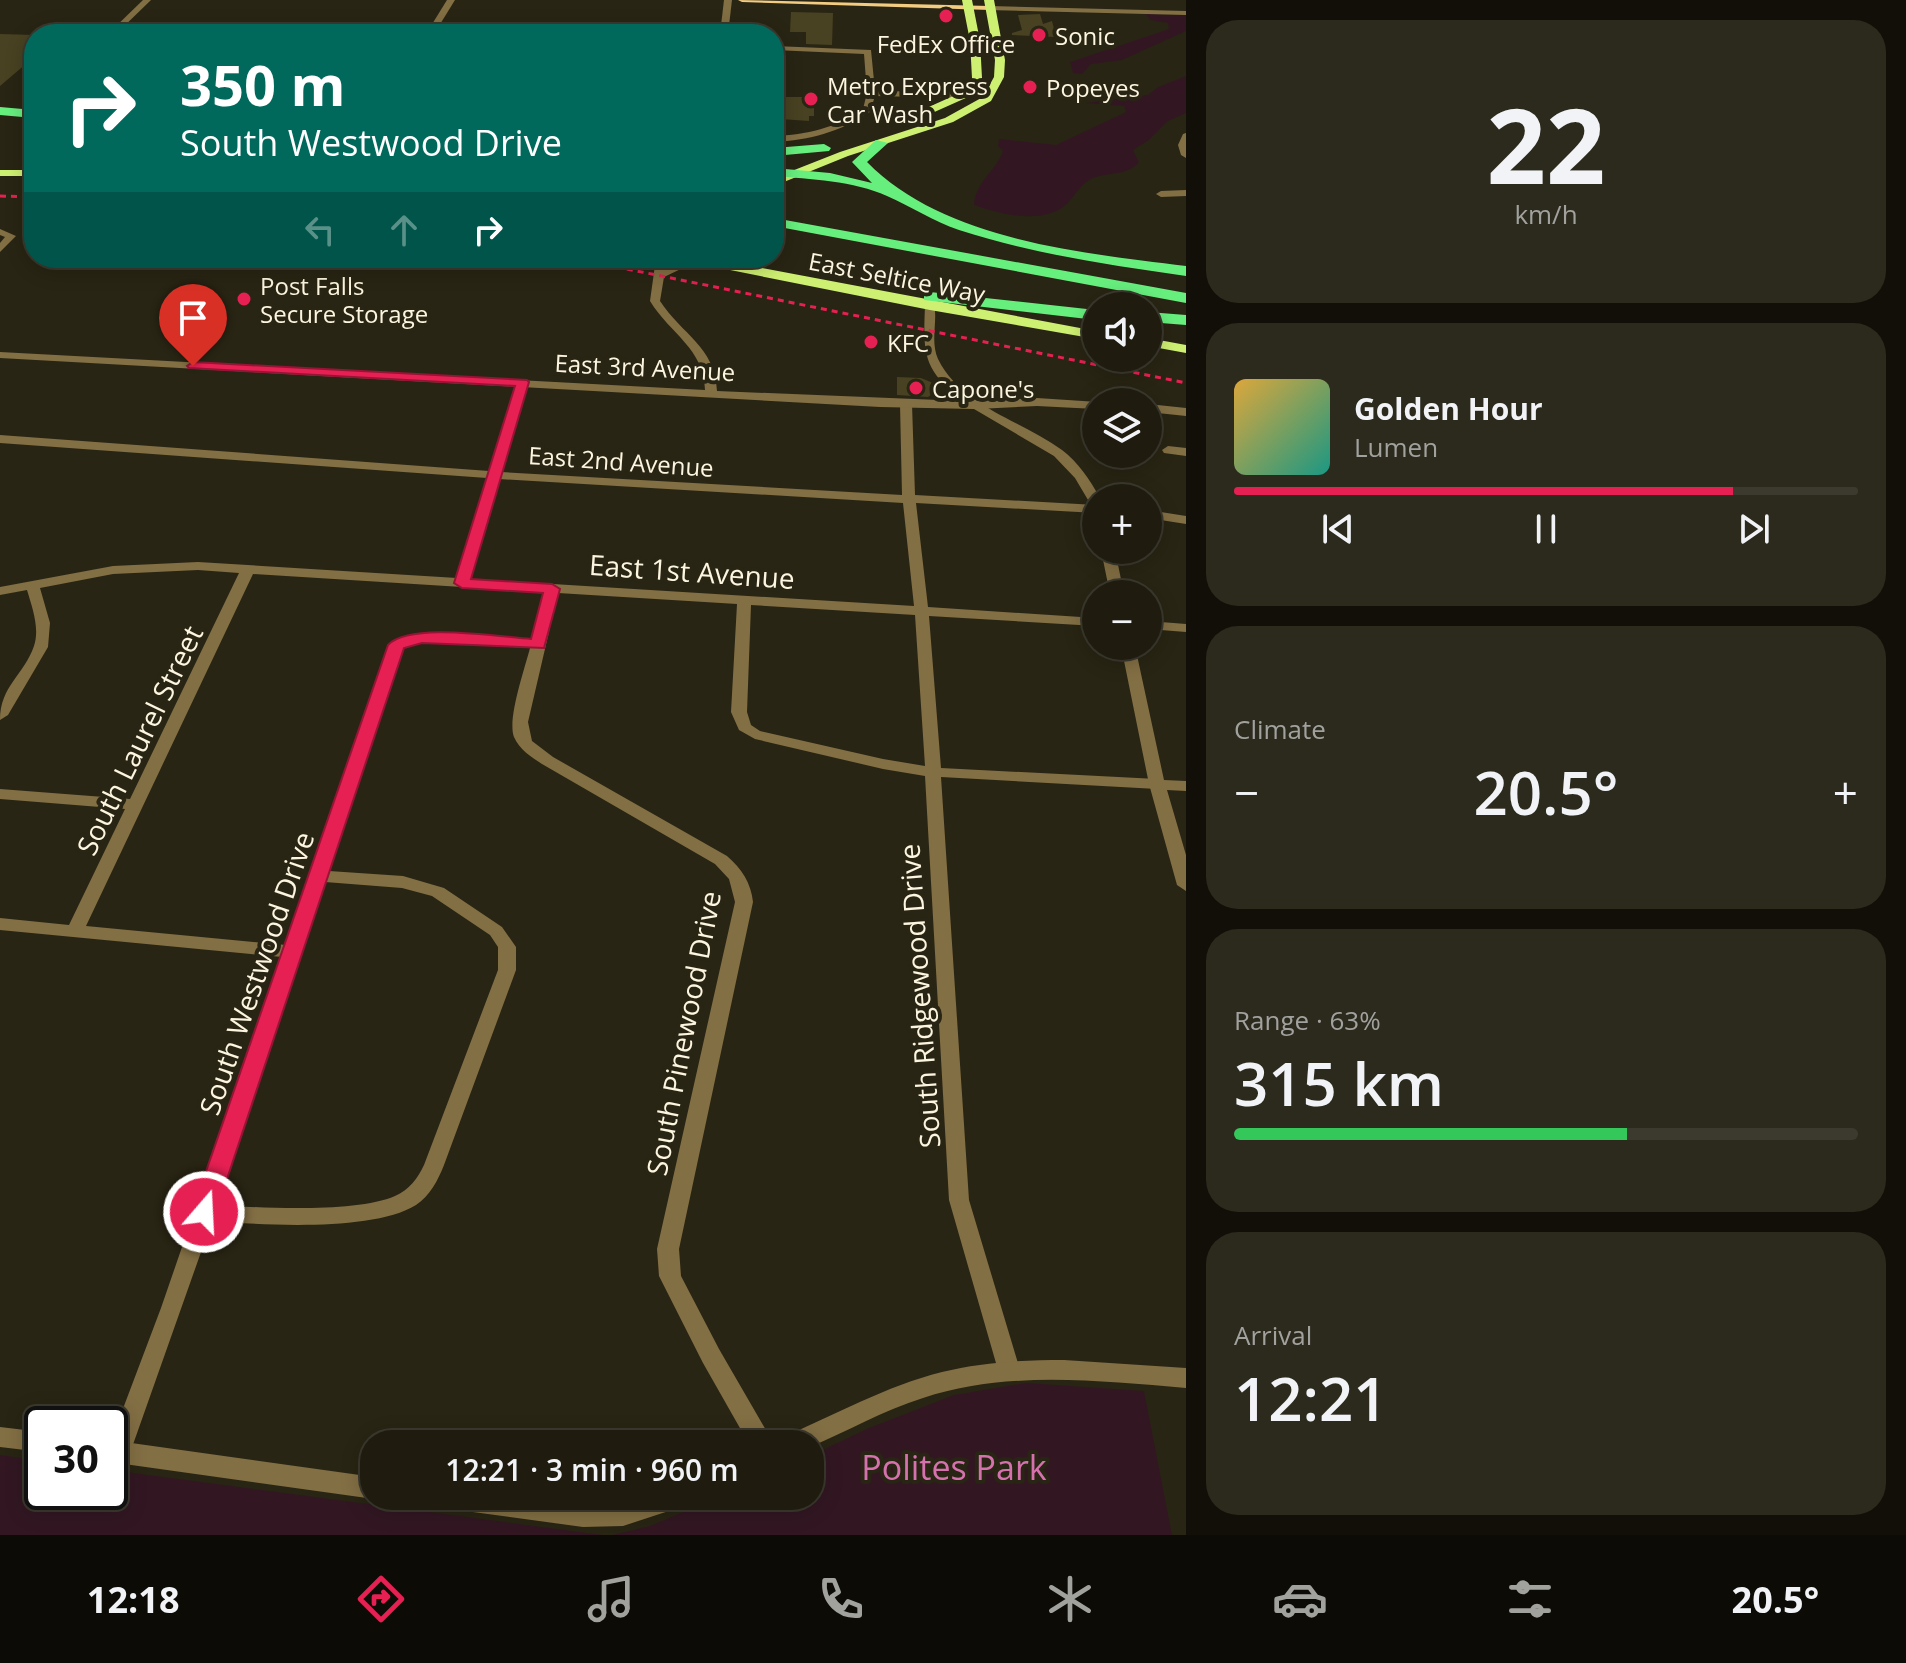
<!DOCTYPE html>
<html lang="en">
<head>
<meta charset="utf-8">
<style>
  :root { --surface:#1f1c0f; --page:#2c291d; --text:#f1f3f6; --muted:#a1a19e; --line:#3c3a2f; --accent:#e72053 }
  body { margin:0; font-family:"Open Sans",sans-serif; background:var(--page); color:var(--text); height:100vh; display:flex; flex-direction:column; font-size:30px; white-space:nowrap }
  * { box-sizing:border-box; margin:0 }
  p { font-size:26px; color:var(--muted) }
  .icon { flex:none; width:44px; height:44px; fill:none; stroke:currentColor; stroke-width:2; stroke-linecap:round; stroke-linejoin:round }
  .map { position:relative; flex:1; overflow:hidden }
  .sheet { display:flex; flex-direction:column; gap:20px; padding:20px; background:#110f08; width:720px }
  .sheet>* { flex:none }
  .hud { position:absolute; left:24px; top:24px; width:760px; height:244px; border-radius:32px; box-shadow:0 4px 20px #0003,0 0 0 2px var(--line); background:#00695c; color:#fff; overflow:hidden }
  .controls { position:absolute; left:1082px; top:292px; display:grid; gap:16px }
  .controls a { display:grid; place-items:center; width:80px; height:80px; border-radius:50%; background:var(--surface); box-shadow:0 4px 20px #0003,0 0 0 2px var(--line); font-size:40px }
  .speed { position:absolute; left:24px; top:1406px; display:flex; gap:16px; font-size:40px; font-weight:700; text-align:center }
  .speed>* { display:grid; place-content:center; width:104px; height:104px; border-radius:50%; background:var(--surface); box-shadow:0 4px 20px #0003,0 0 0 2px var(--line); line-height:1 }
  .speed .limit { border:4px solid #111; border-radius:12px; background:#fff; color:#111 }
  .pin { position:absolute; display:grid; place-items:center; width:68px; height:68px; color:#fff; margin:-82px -34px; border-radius:50% 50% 50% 0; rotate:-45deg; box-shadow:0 0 8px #0007 }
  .pin .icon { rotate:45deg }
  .me { position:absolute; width:88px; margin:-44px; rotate:19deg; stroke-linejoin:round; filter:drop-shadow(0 0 6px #0008) }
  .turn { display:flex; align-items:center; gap:28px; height:168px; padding:0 24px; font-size:36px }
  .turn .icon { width:104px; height:104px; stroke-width:2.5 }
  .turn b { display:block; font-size:56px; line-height:68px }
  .lanes { display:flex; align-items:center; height:76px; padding:0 24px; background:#0003; justify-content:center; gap:40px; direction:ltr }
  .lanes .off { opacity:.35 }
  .big { font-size:60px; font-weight:600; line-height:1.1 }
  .sheet .widget { flex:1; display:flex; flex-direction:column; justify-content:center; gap:12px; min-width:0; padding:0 28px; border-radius:32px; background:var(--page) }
  .sheet .dial { align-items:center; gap:0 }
  .dial b { font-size:104px; line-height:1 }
  .song { display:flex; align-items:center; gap:24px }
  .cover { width:96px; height:96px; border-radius:12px; background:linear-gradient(135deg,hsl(40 70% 55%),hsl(170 70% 35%)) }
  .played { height:8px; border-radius:4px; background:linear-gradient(90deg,var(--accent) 80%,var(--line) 80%) }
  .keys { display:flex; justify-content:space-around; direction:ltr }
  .heat { display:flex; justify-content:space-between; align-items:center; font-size:44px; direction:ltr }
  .charge { height:12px; border-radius:6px; background:linear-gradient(90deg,#34c759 63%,var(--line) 0) }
  .trip { position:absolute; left:360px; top:1430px; width:464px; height:80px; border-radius:32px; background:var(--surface); box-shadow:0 4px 20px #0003,0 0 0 2px var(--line); font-weight:600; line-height:80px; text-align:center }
  .menu { display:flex; height:128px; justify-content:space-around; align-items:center; background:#0c0b06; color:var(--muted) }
  .menu .icon { width:56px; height:56px }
  .menu .current { color:var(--accent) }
  .menu b { font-size:36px; color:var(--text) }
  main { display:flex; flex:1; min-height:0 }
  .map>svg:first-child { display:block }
</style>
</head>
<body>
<main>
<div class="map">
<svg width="1186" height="1535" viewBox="0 0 1186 1535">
  <rect width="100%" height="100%" fill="#292514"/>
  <g fill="#321722">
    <polygon points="1146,14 1186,15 1186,31 1122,60 1091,64 1082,74 1073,73 1070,62 1169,29 1168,23 1150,20"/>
    <path d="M1186,76v37l-18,8 -19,19 -16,10 6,12c-11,14 -31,10 -46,16 -13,6 -18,18 -27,27 -24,20 -67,9 -92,0 1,-23 22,-34 29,-54l-5,-5 1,-7 57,6 70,-33 -2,-6 -38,-3 62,-8 10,-8z"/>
    <polygon points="1026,1383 1144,1391 1172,1535 613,1535 650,1526 722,1496 810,1496 810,1456 869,1428 954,1395"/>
    <polygon points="0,1455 42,1461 42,1492 110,1492 110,1470 602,1535 0,1535"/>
  </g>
  <g fill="#484222">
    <polygon points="791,12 833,13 832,45 806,44 806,32 790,32"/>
    <polygon points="1040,14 1043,24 1052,21 1056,37 1012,35 1012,33 1022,30 1018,15"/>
    <polygon points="0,34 34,35 34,57 0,86"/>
    <polygon points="782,97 814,97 814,116 809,116 809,121 781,119"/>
    <polygon points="897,377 921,378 933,383 935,392 928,397 897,395"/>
  </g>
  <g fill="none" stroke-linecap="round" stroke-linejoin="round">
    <g fill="#836f44" fill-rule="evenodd">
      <polygon points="447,0 455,0 434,34 426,34"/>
      <polygon points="724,0 732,0 728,34 720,34"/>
      <path d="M774,46l97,4 4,41 89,1 4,3 -4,3 -89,-2 -5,16c-30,20 -60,28 -96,30v-6c33,-1 61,-8 89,-27l4,-16 -3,-39 -90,-4z"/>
      <polygon points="1186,133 1186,158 1181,155 1178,145 1183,134"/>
      <polygon points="1186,190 1186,196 1161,197 1156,194 1161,191"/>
      <polygon points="0,229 16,236 0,252 0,243 5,237 0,235"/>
      <path d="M522,379l6,3 -27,90 401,23 -2,-91 6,-4 6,4 3,91 181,10v8l-180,-10 12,104 168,11v8l-167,-10 12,152 216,11 8,5 -8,5 -216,-12 28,423 51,170 -3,7 -8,3 -8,-3 -3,-7 -49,-170 -24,-424 -42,-7 -128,-30 -16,-9 -8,-18 6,-108 -179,-11 -30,129 4,19 21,16 174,99c15,13 24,27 26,46l-74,347 2,27 38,73 55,95h-25l-46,-81 -44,-87 -2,-27 78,-347 -6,-23 -14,-15 -173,-100c-11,-7 -23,-15 -28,-27 -7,-18 11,-69 16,-89l-108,-6 -12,1 -6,4 -75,224 74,5 41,12 58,39 14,20v23l-72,195c-6,15 -14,31 -28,40 -43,27 -154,20 -204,16l-82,232 -4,8 -8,3 -8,-3v-18l51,-135 121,-351 -282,-27v-12l69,7 56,-116 -125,-10v-10l130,10 109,-226 -41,-3 -85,4 -73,14 10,35 -2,24 -40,68 -8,5c0,-34 24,-45 34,-74 6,-18 -2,-39 -7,-56l-27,5v-8l113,-21 85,-4 259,16 30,-100 -487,-35v-8l489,36 27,-89zM499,479l404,24 11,103 -444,-27zM253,574l291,18 -11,47c-35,-1 -114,-13 -141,3l-106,303 -200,-19zM751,605l164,10 10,151 -42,-7 -123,-28 -9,-6 -4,-13zM325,882l77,6 30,8 58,39 8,12v23l-74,195c-6,13 -15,25 -29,31 -38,17 -134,12 -177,9z"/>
      <polygon points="1037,398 1098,402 1096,402 1096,409 1037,406 977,409 971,405 977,401"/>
      <polygon points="1148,404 1186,408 1186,416 1148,412"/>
      <polygon points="1168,446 1186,448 1186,456 1164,453 1162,450"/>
      <polygon points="1148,510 1186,516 1186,524 1148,518"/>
      <polygon points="1148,621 1186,624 1186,632 1148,629"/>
    </g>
    <g fill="#836f44" fill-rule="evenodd">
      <polygon points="143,0 151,0 116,34 108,34"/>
      <polygon points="990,6 1186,11 1186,15 987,10"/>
      <path d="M656,258h10l-1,11c15,-8 39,-14 54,-6l-5,3 -29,1 -21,10 -4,24c22,34 55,45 57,90l246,10c-40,-32 -40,-46 -38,-95l9,-2c4,17 -4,37 4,55 24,48 83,61 124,91 16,12 28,30 38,48h-4v8l-5,-1 -16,-27 -21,-22 -80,-47 -94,-2 -880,-49v-6l705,38c-1,-42 -35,-56 -55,-89z"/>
      <polygon points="1101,550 1115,550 1124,594 1110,594"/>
      <polygon points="1121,646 1135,646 1164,780 1186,781 1186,791 1167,790 1186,855 1186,891 1177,885 1149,784"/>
      <path d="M1064,1360l122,8v20c-88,-7 -178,-18 -263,10 -39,12 -75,33 -113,49v-3h-31l4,-7c52,-22 103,-51 159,-65 40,-10 81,-12 122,-12z"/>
      <polygon points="0,1427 42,1432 42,1452 0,1447"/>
      <polygon points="110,1440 374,1477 374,1496 382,1496 374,1499 110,1462"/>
      <polygon points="424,1496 518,1496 583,1505 623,1504 647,1496 693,1496 690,1504 623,1526 583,1527 436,1507 427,1504"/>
    </g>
    <polygon fill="#f1cc81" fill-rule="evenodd" points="738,0 990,6 994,8 990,10 742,2"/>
    <g fill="#cef072" fill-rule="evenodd">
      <polygon points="962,0 972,0 980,41 982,78 968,97 912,122 904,122 904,118 960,93 972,78 970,41"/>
      <polygon points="984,0 994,0 1005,60 1004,77 991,101 953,122 848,156 774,186 774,178 840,152 945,118 983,97 994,77 995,60"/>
      <rect x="0" y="170" width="34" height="6"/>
      <polygon points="684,258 709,258 1096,331 1096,339 930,310 690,262"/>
      <polygon points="1148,338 1186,345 1186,353 1148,346"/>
    </g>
    <g fill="#67ef7e" fill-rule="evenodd">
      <polygon points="0,107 34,110 34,118 0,115"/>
      <path d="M876,140l12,3 -21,19c76,78 215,91 319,104v10c-77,-11 -153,-22 -227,-46 -26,-9 -47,-23 -72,-34 -33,-15 -77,-17 -113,-20v-8l56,5 42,10 -20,-21z"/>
      <polygon points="824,144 831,148 829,151 774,156 774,148"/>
      <polygon points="774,218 1186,293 1186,303 774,226"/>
      <polygon points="930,292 1096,310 1096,320 924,300 924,294"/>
      <polygon points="1148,312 1186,315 1186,325 1148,322"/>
    </g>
    <g stroke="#e72053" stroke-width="3" stroke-dasharray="6 5" stroke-linecap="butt">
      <polyline points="0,196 34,197"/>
      <polyline points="573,258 1186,383"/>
    </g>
  </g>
  <path fill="#e72053" stroke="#961536" stroke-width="2" d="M193,362l334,18 2,2 -58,197 81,5 8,5 -16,59 -122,-5 -18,5 -188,564 -3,7 -9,3 -8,-3 -4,-7 196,-567c22,-23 111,-8 143,-6l12,-46 -81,-5 -8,-5 61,-197 -326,-18 -2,-2z"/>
  <g fill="#e72053" stroke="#292514" stroke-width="3">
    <circle cx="946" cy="16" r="8"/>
    <circle cx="1039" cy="35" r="8"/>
    <circle cx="1030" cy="87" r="8"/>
    <circle cx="811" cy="99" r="8"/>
    <circle cx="244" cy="299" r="8"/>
    <circle cx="871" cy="342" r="8"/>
    <circle cx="916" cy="388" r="8"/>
  </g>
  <g text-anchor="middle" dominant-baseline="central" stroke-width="8" stroke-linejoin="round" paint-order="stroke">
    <g font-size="24" fill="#fcf5df" stroke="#292514" text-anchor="start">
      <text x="1055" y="35">Sonic</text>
      <text x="946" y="43" text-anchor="middle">FedEx Office</text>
      <text x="827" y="85">Metro Express<tspan x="827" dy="28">Car Wash</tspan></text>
      <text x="1046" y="87">Popeyes</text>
      <text x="260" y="285">Post Falls<tspan x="260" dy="28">Secure Storage</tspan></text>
      <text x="887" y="342">KFC</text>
      <text x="932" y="388">Capone's</text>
    </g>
    <g font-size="24" fill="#fcf5df" stroke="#292514">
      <text transform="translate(897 277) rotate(11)">East Seltice Way</text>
      <text transform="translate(645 367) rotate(3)">East 3rd Avenue</text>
      <text transform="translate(621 461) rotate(4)">East 2nd Avenue</text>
    </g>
    <g font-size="28" fill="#fcf5df" stroke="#292514">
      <text transform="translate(692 571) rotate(4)">East 1st Avenue</text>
      <text transform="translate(139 740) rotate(-64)">South Laurel Street</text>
      <text transform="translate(256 973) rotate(-71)">South Westwood Drive</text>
      <text transform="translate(919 996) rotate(-94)">South Ridgewood Drive</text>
      <text transform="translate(683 1033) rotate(-79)">South Pinewood Drive</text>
    </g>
    <g font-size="34" fill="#d572ae" stroke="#292514">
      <text x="954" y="1467">Polites Park</text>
    </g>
  </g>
</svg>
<div class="controls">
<a><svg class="icon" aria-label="sound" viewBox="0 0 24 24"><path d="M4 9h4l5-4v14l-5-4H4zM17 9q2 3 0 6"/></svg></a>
<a><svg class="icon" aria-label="layers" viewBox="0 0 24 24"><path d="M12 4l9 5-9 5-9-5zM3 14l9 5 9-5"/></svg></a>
<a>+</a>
<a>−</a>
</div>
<div class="speed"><div class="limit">30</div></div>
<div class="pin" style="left:193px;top:366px;background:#d93025"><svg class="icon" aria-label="arrive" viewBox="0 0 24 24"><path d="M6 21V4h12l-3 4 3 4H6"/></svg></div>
<svg class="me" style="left:204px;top:1212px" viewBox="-20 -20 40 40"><circle r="17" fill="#e72053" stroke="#fff" stroke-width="3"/><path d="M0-11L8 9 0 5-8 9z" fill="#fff"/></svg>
<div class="trip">12:21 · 3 min · 960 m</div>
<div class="hud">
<div class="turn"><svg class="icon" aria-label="right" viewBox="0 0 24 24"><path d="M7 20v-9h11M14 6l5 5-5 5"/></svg><div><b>350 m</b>South Westwood Drive</div></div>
<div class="lanes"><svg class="icon off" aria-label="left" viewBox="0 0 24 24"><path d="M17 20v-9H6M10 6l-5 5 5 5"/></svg><svg class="icon off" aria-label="ahead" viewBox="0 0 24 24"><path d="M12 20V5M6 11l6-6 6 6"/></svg><svg class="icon" aria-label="right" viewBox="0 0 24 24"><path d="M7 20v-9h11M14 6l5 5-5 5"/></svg></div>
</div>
</div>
<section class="sheet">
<div class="widget dial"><b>22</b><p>km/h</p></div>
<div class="widget">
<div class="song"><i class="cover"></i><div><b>Golden Hour</b><p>Lumen</p></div></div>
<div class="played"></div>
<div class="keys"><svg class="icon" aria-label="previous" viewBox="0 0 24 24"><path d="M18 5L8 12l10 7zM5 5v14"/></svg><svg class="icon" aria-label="pause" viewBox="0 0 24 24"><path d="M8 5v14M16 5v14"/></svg><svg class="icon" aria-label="next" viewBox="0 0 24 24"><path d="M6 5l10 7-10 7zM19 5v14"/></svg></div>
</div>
<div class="widget"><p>Climate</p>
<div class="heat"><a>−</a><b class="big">20.5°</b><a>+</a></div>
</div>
<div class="widget"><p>Range · 63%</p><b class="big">315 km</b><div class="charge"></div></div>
<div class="widget"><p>Arrival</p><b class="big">12:21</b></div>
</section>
</main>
<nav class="menu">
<b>12:18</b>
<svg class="icon current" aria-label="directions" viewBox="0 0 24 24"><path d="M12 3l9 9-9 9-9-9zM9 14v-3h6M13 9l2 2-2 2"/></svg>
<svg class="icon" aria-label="music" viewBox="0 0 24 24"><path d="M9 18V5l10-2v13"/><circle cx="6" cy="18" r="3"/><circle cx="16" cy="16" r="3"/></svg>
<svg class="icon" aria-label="phone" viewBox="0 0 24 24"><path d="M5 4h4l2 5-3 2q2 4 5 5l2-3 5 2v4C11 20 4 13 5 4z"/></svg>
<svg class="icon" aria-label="climate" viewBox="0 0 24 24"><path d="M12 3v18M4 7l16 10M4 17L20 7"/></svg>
<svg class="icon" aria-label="car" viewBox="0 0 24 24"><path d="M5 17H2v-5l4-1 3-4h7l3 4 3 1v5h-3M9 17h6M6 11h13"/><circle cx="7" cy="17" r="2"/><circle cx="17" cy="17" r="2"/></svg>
<svg class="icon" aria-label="filters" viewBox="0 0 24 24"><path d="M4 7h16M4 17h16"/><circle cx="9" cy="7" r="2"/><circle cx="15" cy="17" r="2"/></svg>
<b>20.5°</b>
</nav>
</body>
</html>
